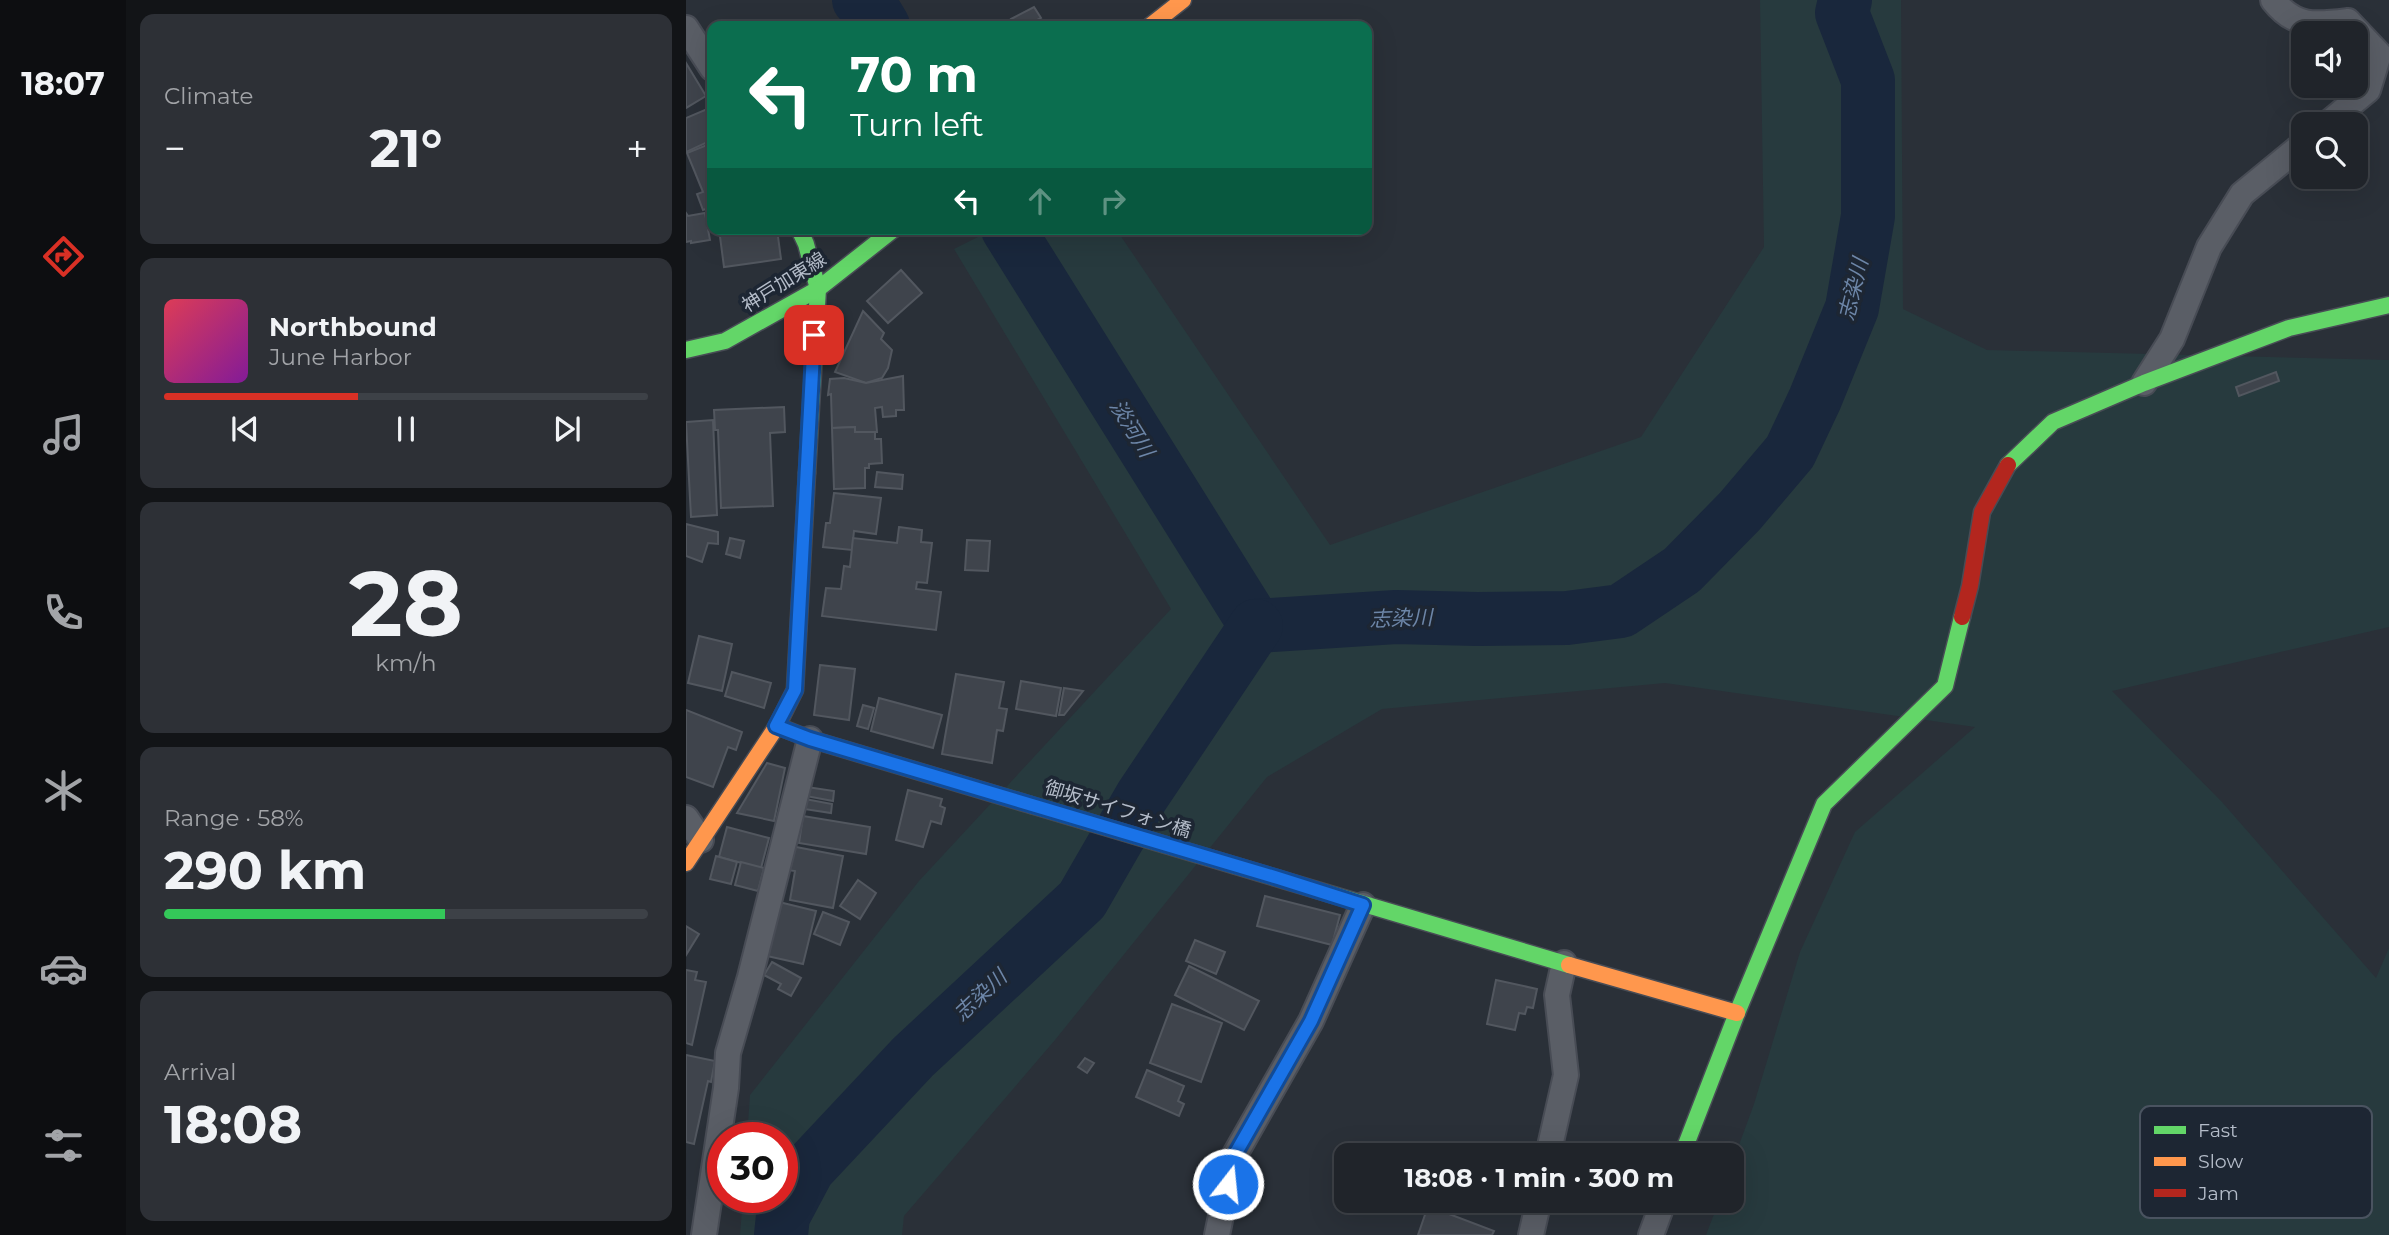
<!DOCTYPE html>
<html lang="en">
<head>
<meta charset="utf-8">
<style>
  :root { --surface:#20242a; --page:#2d3036; --text:#f1f3f6; --muted:#a2a4a8; --line:#3d4147; --accent:#d93025 }
  body { margin:0; font-family:Montserrat,"Noto Sans JP",sans-serif; background:var(--page); color:var(--text); height:100vh; display:flex; flex-direction:column; font-size:26px; white-space:nowrap }
  * { box-sizing:border-box; margin:0 }
  p { font-size:23px; color:var(--muted) }
  .icon { flex:none; width:38px; height:38px; fill:none; stroke:currentColor; stroke-width:2; stroke-linecap:round; stroke-linejoin:round }
  .map { position:relative; flex:1; overflow:hidden }
  .details { display:flex; flex-direction:column; gap:14px; padding:14px; background:#121417; width:560px }
  .details>* { flex:none }
  .banner { position:absolute; left:21px; top:21px; width:665px; height:214px; border-radius:14px; box-shadow:0 7px 28px #0002,0 0 0 2px var(--line); background:#0b6e4f; color:#fff; overflow:hidden }
  .fabs { position:absolute; left:1605px; top:21px; display:grid; gap:14px }
  .fabs a { display:grid; place-items:center; width:77px; height:77px; border-radius:14px; background:var(--surface); box-shadow:0 7px 28px #0002,0 0 0 2px var(--line); font-size:35px }
  .speed { position:absolute; left:21px; top:1122px; display:flex; gap:14px; font-size:35px; font-weight:700; text-align:center }
  .speed>* { display:grid; place-content:center; width:91px; height:91px; border-radius:50%; background:var(--surface); box-shadow:0 7px 28px #0002,0 0 0 2px var(--line); line-height:1 }
  .speed .limit { border:10px solid #d22; background:#fff; color:#111 }
  .pin { position:absolute; display:grid; place-items:center; width:60px; height:60px; color:#fff; margin:-30px; border-radius:14px; box-shadow:0 4px 10px #0006 }
  .me { position:absolute; width:77px; margin:-38px; rotate:16deg; stroke-linejoin:round; filter:drop-shadow(0 0 5px #0008) }
  .turn { display:flex; align-items:center; gap:24px; height:147px; padding:0 28px; font-size:32px }
  .turn .icon { width:91px; height:91px; stroke-width:2.5 }
  .turn b { display:block; font-size:49px; line-height:60px }
  .lanes { display:flex; align-items:center; height:66px; padding:0 28px; background:#0003; justify-content:center; gap:35px; direction:ltr }
  .lanes .off { opacity:.35 }
  .big { font-size:52px; font-weight:700; line-height:1.1 }
  .details .card { flex:1; display:flex; flex-direction:column; justify-content:center; gap:10px; min-width:0; padding:0 24px; border-radius:14px; background:var(--page) }
  .details .dial { align-items:center; gap:0 }
  .dial b { font-size:91px; line-height:1 }
  .song { display:flex; align-items:center; gap:21px }
  .cover { width:84px; height:84px; border-radius:10px; background:linear-gradient(135deg,hsl(350 70% 55%),hsl(290 70% 35%)) }
  .played { height:7px; border-radius:4px; background:linear-gradient(90deg,var(--accent) 40%,var(--line) 40%) }
  .keys { display:flex; justify-content:space-around; direction:ltr }
  .heat { display:flex; justify-content:space-between; align-items:center; font-size:38px; direction:ltr }
  .charge { height:10px; border-radius:5px; background:linear-gradient(90deg,#34c759 58%,var(--line) 0) }
  .trip { position:absolute; left:648px; top:1143px; width:410px; height:70px; border-radius:14px; background:var(--surface); box-shadow:0 7px 28px #0002,0 0 0 2px var(--line); font-weight:700; line-height:70px; text-align:center }
  main { display:flex; flex:1; min-height:0 }
  .menu { display:flex; flex-direction:column; width:126px; justify-content:space-around; align-items:center; background:#0d0e11; color:var(--muted) }
  .menu .icon { width:49px; height:49px }
  .menu .active { color:var(--accent) }
  .menu b { font-size:32px; color:var(--text) }
  .map>svg:first-child { display:block }
</style>
</head>
<body>
<main>
<nav class="menu">
<b>18:07</b>
<svg class="icon active" aria-label="directions" viewBox="0 0 24 24"><path d="M12 3l9 9-9 9-9-9zM9 14v-3h6M13 9l2 2-2 2"/></svg>
<svg class="icon" aria-label="music" viewBox="0 0 24 24"><path d="M9 18V5l10-2v13"/><circle cx="6" cy="18" r="3"/><circle cx="16" cy="16" r="3"/></svg>
<svg class="icon" aria-label="phone" viewBox="0 0 24 24"><path d="M5 4h4l2 5-3 2q2 4 5 5l2-3 5 2v4C11 20 4 13 5 4z"/></svg>
<svg class="icon" aria-label="climate" viewBox="0 0 24 24"><path d="M12 3v18M4 7l16 10M4 17L20 7"/></svg>
<svg class="icon" aria-label="car" viewBox="0 0 24 24"><path d="M5 17H2v-5l4-1 3-4h7l3 4 3 1v5h-3M9 17h6M6 11h13"/><circle cx="7" cy="17" r="2"/><circle cx="17" cy="17" r="2"/></svg>
<svg class="icon" aria-label="filters" viewBox="0 0 24 24"><path d="M4 7h16M4 17h16"/><circle cx="9" cy="7" r="2"/><circle cx="15" cy="17" r="2"/></svg>
</nav>
<section class="details">
<div class="card"><p>Climate</p>
<div class="heat"><a>−</a><b class="big">21°</b><a>+</a></div>
</div>
<div class="card">
<div class="song"><i class="cover"></i><div><b>Northbound</b><p>June Harbor</p></div></div>
<div class="played"></div>
<div class="keys"><svg class="icon" aria-label="previous" viewBox="0 0 24 24"><path d="M18 5L8 12l10 7zM5 5v14"/></svg><svg class="icon" aria-label="pause" viewBox="0 0 24 24"><path d="M8 5v14M16 5v14"/></svg><svg class="icon" aria-label="next" viewBox="0 0 24 24"><path d="M6 5l10 7-10 7zM19 5v14"/></svg></div>
</div>
<div class="card dial"><b>28</b><p>km/h</p></div>
<div class="card"><p>Range · 58%</p><b class="big">290 km</b><div class="charge"></div></div>
<div class="card"><p>Arrival</p><b class="big">18:08</b></div>
</section>
<div class="map">
<svg width="1703" height="1235" viewBox="0 0 1703 1235">
  <rect width="100%" height="100%" fill="#2a3038"/>
  <polygon fill="#273a3e" points="1074,0 1215,0 1217,309 1301,350 1703,360 1703,627 1426,691 1536,802 1690,978 1703,948 1703,1235 1020,1235 1033,1201 1045,1200 1045,1167 1068,1104 1114,952 1169,832 1289,727 979,683 696,709 581,777 369,1040 218,1216 216,1235 54,1235 57,1197 96,1197 96,1138 61,1137 64,1095 233,881 485,609 268,249 308,229 430,229 644,545 955,437 1078,247"/>
  <g fill="none" stroke-linecap="round" stroke-linejoin="round">
    <g stroke="#19273c" stroke-width="54">
      <polyline points="173,0 191,16 197,26"/>
      <polyline points="322,229 570,626"/>
      <polyline points="570,626 710,617 791,619 881,618 935,611 996,570 1054,511 1104,452 1129,399 1166,308 1182,216 1182,80 1156,13 1159,0"/>
      <polyline points="95,1235 97,1216 122,1169 227,1057 396,900 456,796 570,626"/>
    </g>
  </g>
  <g fill="#3f444c" stroke="#52575f" stroke-width="2">
    <polygon points="348,7 355,18 340,26 329,26 325,19"/>
    <polygon points="0,63 20,96 0,108"/>
    <polygon points="26,107 26,140 0,152 0,118"/>
    <polygon points="26,143 26,207 17,210 11,194 17,192 1,153"/>
    <polygon points="0,213 2,216 19,213 24,240 5,243 5,241 0,242"/>
    <polygon points="33,229 91,229 95,259 38,267"/>
    <polygon points="215,270 236,293 202,323 181,301"/>
    <polygon points="177,311 198,333 195,339 206,350 202,368 196,378 180,383 149,372"/>
    <polygon points="1590,372 1593,381 1553,396 1550,387"/>
    <polygon points="217,376 218,410 210,410 210,416 197,417 196,407 189,408 191,432 169,432 169,427 146,428 145,394 142,395 144,379 158,378 180,383"/>
    <polygon points="98,407 99,432 84,433 87,506 35,508 32,430 29,430 28,410"/>
    <polygon points="27,420 31,515 5,517 0,422"/>
    <polygon points="169,427 169,432 189,432 189,439 195,439 196,463 183,464 183,468 179,468 179,488 148,489 146,428"/>
    <polygon points="191,472 217,475 216,489 189,487"/>
    <polygon points="148,493 195,498 190,534 168,531 166,550 137,547 140,523 144,523"/>
    <polygon points="0,524 32,532 32,544 22,543 16,562 0,556"/>
    <polygon points="213,527 236,530 235,542 246,543 241,583 231,582 230,589 255,592 250,630 136,616 140,588 155,589 158,566 164,567 167,538 211,543"/>
    <polygon points="44,538 58,541 54,558 40,554"/>
    <polygon points="281,540 304,541 302,571 279,570"/>
    <polygon points="13,636 46,644 36,691 2,683"/>
    <polygon points="134,665 169,669 163,720 128,715"/>
    <polygon points="46,672 85,683 78,708 39,696"/>
    <polygon points="270,674 318,682 313,708 321,709 317,731 311,730 306,763 256,754"/>
    <polygon points="335,681 375,688 370,716 330,709"/>
    <polygon points="378,688 397,691 378,715 373,715"/>
    <polygon points="193,698 256,715 247,748 185,731"/>
    <polygon points="177,705 188,708 182,729 171,726"/>
    <polygon points="0,710 56,732 50,750 42,747 27,787 0,777"/>
    <polygon points="81,763 99,768 88,821 51,813"/>
    <polygon points="121,787 148,791 147,801 120,796"/>
    <polygon points="222,790 256,799 254,806 259,808 255,824 245,821 237,847 210,840"/>
    <polygon points="119,799 146,804 145,813 118,809"/>
    <polygon points="117,816 184,827 180,854 113,843"/>
    <polygon points="41,827 83,838 75,868 33,857"/>
    <polygon points="105,846 157,856 147,908 104,900 109,871 101,870"/>
    <polygon points="30,856 51,862 45,884 24,879"/>
    <polygon points="55,862 78,868 72,891 49,885"/>
    <polygon points="172,880 190,893 174,919 154,906"/>
    <polygon points="579,896 654,915 646,945 571,926"/>
    <polygon points="93,902 130,911 117,964 81,956"/>
    <polygon points="137,912 163,922 154,945 128,934"/>
    <polygon points="0,926 13,934 0,955"/>
    <polygon points="509,940 539,952 530,974 500,961"/>
    <polygon points="86,962 115,978 105,996 92,989 95,984 78,975"/>
    <polygon points="503,966 573,1001 558,1030 489,995"/>
    <polygon points="0,970 11,972 9,980 20,982 6,1045 0,1043"/>
    <polygon points="810,980 851,989 847,1008 841,1007 839,1014 833,1013 829,1030 801,1024"/>
    <polygon points="486,1004 536,1023 515,1082 464,1063"/>
    <polygon points="0,1055 29,1061 25,1082 22,1081 8,1144 0,1142"/>
    <polygon points="399,1058 408,1063 401,1073 392,1067"/>
    <polygon points="461,1070 498,1086 492,1101 498,1104 493,1116 450,1097"/>
    <polygon points="742,1206 808,1231 806,1235 732,1235"/>
  </g>
  <g fill="none" stroke-linecap="round" stroke-linejoin="round">
    <g stroke="#484c55" stroke-width="28">
      <g id="street">
        <path d="M1587,0c22,28 43,25 75,21l31,33 -11,36 -41,34"/>
        <polyline points="0,28 26,68"/>
        <polyline points="1458,383 1486,339 1523,247 1556,194 1617,144"/>
        <polyline points="0,818 15,840"/>
        <polyline points="862,1155 880,1075 871,995 878,963"/>
        <polyline points="18,1235 40,1088 42,1053 64,977 124,739"/>
        <polyline points="531,1235 547,1158 625,1021 677,905"/>
        <polyline points="845,1235 853,1200"/>
        <polyline points="965,1235 978,1200"/>
      </g>
    </g>
    <g stroke="#484c55" stroke-width="19">
      <g id="fast">
        <polyline points="113,229 120,244 132,289 121,473"/>
        <polyline points="0,350 39,341 132,289 208,229"/>
        <polyline points="1322,465 1367,422 1458,383 1603,328 1703,305"/>
        <polyline points="345,805 883,965"/>
        <polyline points="996,1155 1051,1013 1138,804 1259,686 1276,617"/>
      </g>
    </g>
    <g stroke="#484c55" stroke-width="19">
      <g id="slow">
        <polyline points="464,26 497,0"/>
        <polyline points="91,726 124,739 345,805"/>
        <polyline points="0,863 91,726 109,690 121,473"/>
        <polyline points="883,965 1051,1013"/>
      </g>
    </g>
    <g stroke="#484c55" stroke-width="19">
      <polyline id="jam" points="1276,617 1284,586 1296,512 1322,465"/>
    </g>
    <use href="#street" stroke="#5a5e66" stroke-width="24"/>
    <use href="#fast" stroke="#63d668" stroke-width="16"/>
    <use href="#slow" stroke="#ff974d" stroke-width="16"/>
    <use href="#jam" stroke="#b3261e" stroke-width="16"/>
  </g>
  <g fill="none" stroke-linecap="round" stroke-linejoin="round">
    <g stroke="#114b97" stroke-width="18">
      <polyline id="route" points="128,335 109,690 90,726 124,739 592,878 677,905 625,1021 547,1158 542,1184"/>
    </g>
    <use href="#route" stroke="#1a73e8" stroke-width="12"/>
  </g>
  <g text-anchor="middle" dominant-baseline="central" stroke-width="7" stroke-linejoin="round" paint-order="stroke">
    <g font-size="19" fill="#b4bcc9" stroke="#1d2633">
      <text transform="translate(98 282) rotate(-32)">神戸加東線</text>
      <text transform="translate(432 809) rotate(17)">御坂サイフォン橋</text>
    </g>
    <g font-size="21" font-style="italic" fill="#6d86a8" stroke="#1d2633">
      <text transform="translate(1167 289) rotate(-76)">志染川</text>
      <text transform="translate(446 428) rotate(58)">淡河川</text>
      <text transform="translate(715 618) rotate(-2)">志染川</text>
      <text transform="translate(294 995) rotate(-43)">志染川</text>
    </g>
  </g>
  <rect x="1454" y="1106" width="232" height="112" rx="10" fill="#1d2633" stroke="#4a5360" stroke-width="2"/>
  <rect x="1468" y="1126" width="32" height="8" fill="#63d668"/>
  <rect x="1468" y="1157" width="32" height="9" fill="#ff974d"/>
  <rect x="1468" y="1189" width="32" height="8" fill="#b3261e"/>
  <g font-size="19" fill="#b4bcc9">
    <text x="1512" y="1137">Fast</text>
    <text x="1512" y="1168">Slow</text>
    <text x="1512" y="1200">Jam</text>
  </g>
</svg>
<div class="fabs">
<a><svg class="icon" aria-label="sound" viewBox="0 0 24 24"><path d="M4 9h4l5-4v14l-5-4H4zM17 9q2 3 0 6"/></svg></a>
<a><svg class="icon" aria-label="search" viewBox="0 0 24 24"><circle cx="10" cy="10" r="6"/><path d="M15 15l6 6"/></svg></a>
</div>
<div class="speed"><div class="limit">30</div></div>
<div class="pin" style="left:128px;top:335px;background:#d93025"><svg class="icon" aria-label="arrive" viewBox="0 0 24 24"><path d="M6 21V4h12l-3 4 3 4H6"/></svg></div>
<svg class="me" style="left:542px;top:1184px" viewBox="-20 -20 40 40"><circle r="17" fill="#1a73e8" stroke="#fff" stroke-width="3"/><path d="M0-11L8 9 0 5-8 9z" fill="#fff"/></svg>
<div class="trip">18:08 · 1 min · 300 m</div>
<div class="banner">
<div class="turn"><svg class="icon" aria-label="left" viewBox="0 0 24 24"><path d="M17 20v-9H6M10 6l-5 5 5 5"/></svg><div><b>70 m</b>Turn left</div></div>
<div class="lanes"><svg class="icon" aria-label="left" viewBox="0 0 24 24"><path d="M17 20v-9H6M10 6l-5 5 5 5"/></svg><svg class="icon off" aria-label="ahead" viewBox="0 0 24 24"><path d="M12 20V5M6 11l6-6 6 6"/></svg><svg class="icon off" aria-label="right" viewBox="0 0 24 24"><path d="M7 20v-9h11M14 6l5 5-5 5"/></svg></div>
</div>
</div>
</main>
</body>
</html>
